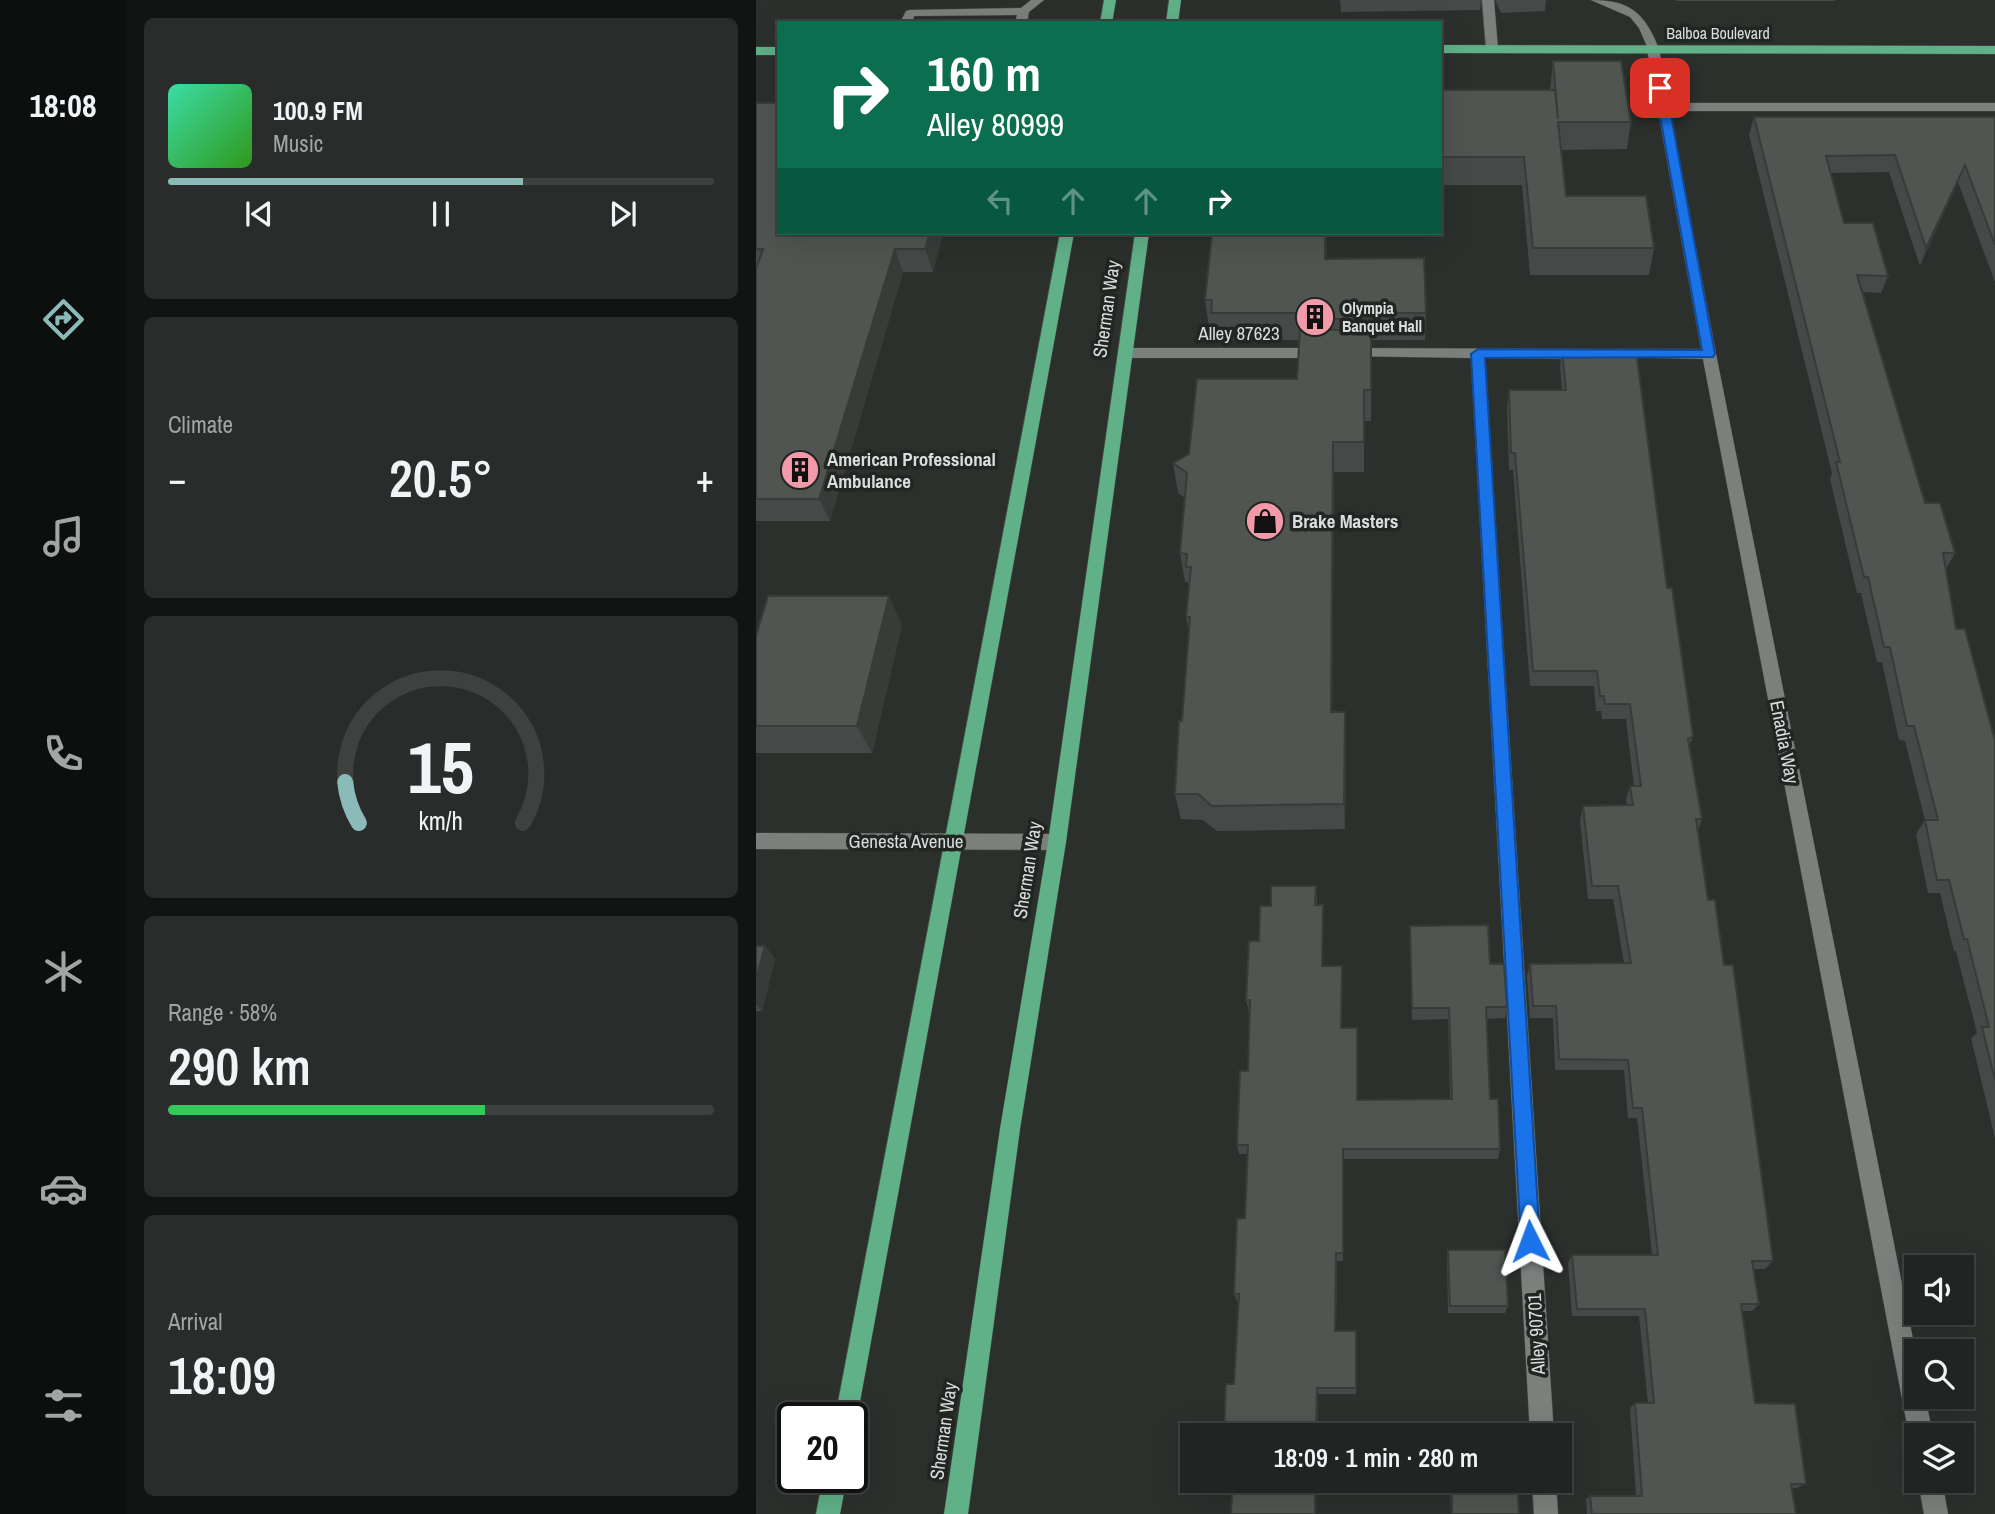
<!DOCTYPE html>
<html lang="en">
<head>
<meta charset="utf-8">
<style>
  :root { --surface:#212422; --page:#292c2a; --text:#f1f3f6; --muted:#a2a4a5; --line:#3e4140; --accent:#8bbbb9 }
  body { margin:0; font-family:"Archivo Narrow",sans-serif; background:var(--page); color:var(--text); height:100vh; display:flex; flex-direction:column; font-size:26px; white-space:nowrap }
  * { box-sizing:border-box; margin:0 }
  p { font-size:23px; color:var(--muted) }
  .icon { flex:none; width:38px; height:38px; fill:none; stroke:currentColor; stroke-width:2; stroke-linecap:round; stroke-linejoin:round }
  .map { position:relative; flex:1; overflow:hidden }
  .sheet { display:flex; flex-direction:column; gap:18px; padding:18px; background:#121413; width:630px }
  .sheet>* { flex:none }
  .top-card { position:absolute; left:21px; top:21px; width:665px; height:214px; border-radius:0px; box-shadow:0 7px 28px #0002,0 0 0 2px var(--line); background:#0b6e4f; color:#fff; overflow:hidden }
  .tools { position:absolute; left:1148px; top:1255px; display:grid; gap:14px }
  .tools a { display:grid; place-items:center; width:70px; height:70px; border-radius:0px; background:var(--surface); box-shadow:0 7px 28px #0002,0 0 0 2px var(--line); font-size:35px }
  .speed { position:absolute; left:21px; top:1402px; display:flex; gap:14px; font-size:35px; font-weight:700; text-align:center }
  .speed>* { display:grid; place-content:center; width:91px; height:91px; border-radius:50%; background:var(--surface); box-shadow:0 7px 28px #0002,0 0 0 2px var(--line); line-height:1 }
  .speed .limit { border:4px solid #111; border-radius:10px; background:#fff; color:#111 }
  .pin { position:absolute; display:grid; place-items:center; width:60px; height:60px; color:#fff; margin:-30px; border-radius:14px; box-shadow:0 4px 10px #0006 }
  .me { position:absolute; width:77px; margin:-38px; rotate:357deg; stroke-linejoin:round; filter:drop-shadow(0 0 5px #0008) }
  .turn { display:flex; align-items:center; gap:24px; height:147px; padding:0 35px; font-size:32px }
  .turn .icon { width:91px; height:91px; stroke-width:2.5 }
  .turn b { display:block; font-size:49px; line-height:60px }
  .lanes { display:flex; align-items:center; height:66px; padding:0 35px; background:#0003; justify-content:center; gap:35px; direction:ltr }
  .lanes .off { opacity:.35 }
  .big { font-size:52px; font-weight:600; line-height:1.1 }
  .sheet .tile { flex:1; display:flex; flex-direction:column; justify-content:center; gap:10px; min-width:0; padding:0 24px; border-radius:10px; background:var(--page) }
  .sheet .dial { align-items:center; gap:0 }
  .dial svg { height:182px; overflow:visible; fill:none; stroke:var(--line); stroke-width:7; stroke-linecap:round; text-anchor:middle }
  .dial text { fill:var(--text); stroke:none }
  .song { display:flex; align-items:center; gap:21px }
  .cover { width:84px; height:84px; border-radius:10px; background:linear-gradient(135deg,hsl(160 70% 55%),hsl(110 70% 35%)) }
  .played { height:7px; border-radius:4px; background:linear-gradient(90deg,var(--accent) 65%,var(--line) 65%) }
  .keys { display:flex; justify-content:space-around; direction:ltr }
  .heat { display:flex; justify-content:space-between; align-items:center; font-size:38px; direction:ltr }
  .charge { height:10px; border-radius:5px; background:linear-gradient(90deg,#34c759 58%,var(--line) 0) }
  .trip { position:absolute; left:424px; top:1423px; width:392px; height:70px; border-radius:0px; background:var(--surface); box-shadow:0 7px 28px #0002,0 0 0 2px var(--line); font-weight:600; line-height:70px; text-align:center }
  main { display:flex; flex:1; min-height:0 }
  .menu { display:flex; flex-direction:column; width:126px; justify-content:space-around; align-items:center; background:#0d0e0e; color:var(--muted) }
  .menu .icon { width:49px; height:49px }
  .menu .selected { color:var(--accent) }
  .menu b { font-size:32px; color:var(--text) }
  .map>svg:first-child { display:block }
</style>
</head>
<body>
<main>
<nav class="menu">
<b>18:08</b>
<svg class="icon selected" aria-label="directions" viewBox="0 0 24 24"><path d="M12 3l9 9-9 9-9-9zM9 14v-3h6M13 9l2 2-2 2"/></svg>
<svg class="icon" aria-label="music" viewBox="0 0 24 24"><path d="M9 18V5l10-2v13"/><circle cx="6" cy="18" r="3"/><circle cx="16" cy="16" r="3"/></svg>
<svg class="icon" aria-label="phone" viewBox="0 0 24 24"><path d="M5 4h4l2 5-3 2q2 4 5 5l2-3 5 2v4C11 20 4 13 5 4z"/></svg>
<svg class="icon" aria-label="climate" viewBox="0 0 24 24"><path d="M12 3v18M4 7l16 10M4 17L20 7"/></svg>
<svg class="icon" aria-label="car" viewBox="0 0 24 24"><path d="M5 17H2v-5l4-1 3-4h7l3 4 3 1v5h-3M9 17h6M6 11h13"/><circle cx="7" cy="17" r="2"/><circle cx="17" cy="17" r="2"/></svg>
<svg class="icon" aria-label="filters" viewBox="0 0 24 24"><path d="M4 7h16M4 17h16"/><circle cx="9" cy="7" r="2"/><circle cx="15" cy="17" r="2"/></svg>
</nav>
<section class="sheet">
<div class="tile">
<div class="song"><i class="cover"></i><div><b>100.9 FM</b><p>Music</p></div></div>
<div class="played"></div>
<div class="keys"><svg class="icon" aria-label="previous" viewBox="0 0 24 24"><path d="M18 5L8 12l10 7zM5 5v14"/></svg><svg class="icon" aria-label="pause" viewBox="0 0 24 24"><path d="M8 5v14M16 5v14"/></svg><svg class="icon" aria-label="next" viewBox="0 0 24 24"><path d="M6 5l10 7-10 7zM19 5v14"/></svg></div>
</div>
<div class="tile"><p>Climate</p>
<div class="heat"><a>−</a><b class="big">20.5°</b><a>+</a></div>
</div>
<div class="tile dial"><svg viewBox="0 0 100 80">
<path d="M14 69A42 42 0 1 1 86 69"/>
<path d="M14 69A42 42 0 0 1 8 51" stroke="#8bbbb9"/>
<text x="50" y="56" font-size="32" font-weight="700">15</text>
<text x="50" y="72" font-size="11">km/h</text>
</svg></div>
<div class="tile"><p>Range · 58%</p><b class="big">290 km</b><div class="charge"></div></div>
<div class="tile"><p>Arrival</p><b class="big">18:09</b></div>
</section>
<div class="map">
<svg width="1239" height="1514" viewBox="0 0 1239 1514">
  <rect width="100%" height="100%" fill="#2c302d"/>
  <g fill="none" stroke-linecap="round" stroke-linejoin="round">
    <g stroke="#474b48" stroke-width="1">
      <g id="lane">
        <polygon points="275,0 288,0 273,12 271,23 259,23 261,15 158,16 156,23 144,23 150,11 154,10 265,8"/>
        <polygon points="726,0 738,0 742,49 736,53 730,49"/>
        <path d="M835,0c39,0 54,13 68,49l-2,2h-8l-10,-23 -9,-11z"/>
        <polygon points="369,348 565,348 572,353 565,358 369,358 362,353"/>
        <polygon points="593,348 828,349 835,354 828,359 729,358 798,1435 774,1435 715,358 588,356 586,353"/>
        <polygon points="859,349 953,349 960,354 953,359 854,357 852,354"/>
        <polygon points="776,1480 800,1480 802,1514 778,1514"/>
      </g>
    </g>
    <g stroke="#474b48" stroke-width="1">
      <g id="street">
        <polygon points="893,47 903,49 913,103 1239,103 1239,111 914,111 960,354 1160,1354 1160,1396 1169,1396 1177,1435 1160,1435 1160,1445 1153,1435 946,354 891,49"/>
        <polygon points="0,833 301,834 307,836 310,842 307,848 301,850 0,849"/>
        <polygon points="1162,1480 1186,1480 1192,1514 1168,1514"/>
      </g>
    </g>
    <g stroke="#474b48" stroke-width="1">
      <g id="primary">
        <polygon points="348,0 360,0 356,23 344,23"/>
        <polygon points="413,0 425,0 422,23 410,23"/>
        <polygon points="684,45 1239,46 1239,54 684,53"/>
        <rect x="0" y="47" width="23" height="8"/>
        <polygon points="304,233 318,233 101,1418 96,1427 96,1418 79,1418"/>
        <polygon points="379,233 393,233 310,842 264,1129 212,1514 188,1514 244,1129 292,842"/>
        <polygon points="67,1477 91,1477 84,1514 60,1514"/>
      </g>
    </g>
    <use href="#lane" fill="#7b807d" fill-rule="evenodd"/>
    <use href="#street" fill="#7b807d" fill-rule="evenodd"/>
    <use href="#primary" fill="#60b188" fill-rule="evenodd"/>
  </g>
  <g fill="#454947">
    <polygon points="584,0 725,0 724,10 585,12"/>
    <polygon points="739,0 790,0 789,11 745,13"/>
    <rect x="920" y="0" width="159" height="1"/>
    <polygon points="797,61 875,122 871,149 805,150 810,196 898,248 893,275 774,275 766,185 684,185 684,90 794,90"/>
    <polygon points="0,103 23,233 187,233 177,272 147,272 74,521 0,521"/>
    <polygon points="998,117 1239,117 1239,282 1202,182 1164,266 1133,172 1075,173 1088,223 1132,276 1125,293 1107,292 1169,503 1199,553 1190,569 1200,629 1239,741 1239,1138 1215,1038 1221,1033 1200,951 1198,951 1184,893 1172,893 1160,834 1169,820 1149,741 1143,740 1126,662 1121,662 1105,593 1101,593 1074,479 1076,473 993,135"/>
    <polygon points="570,259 670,313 669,340 615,340 615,421 608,421 608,472 578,472 576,712 590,739 589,829 461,831 447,820 425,819 419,794 426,721 433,632 430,617 433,588 432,582 429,582 424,553 429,498 422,493 417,463 433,454 541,379 543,340 458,340 457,327 453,327 449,300"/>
    <polygon points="806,349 911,588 937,736 933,746 946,819 942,830 952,900 968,965 1017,1261 1009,1269 998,1269 1003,1304 996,1311 986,1311 999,1403 1050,1484 1040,1488 1036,1488 1040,1514 831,1514 830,1499 834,1496 880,1496 874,1408 879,1403 892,1403 883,1316 816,1316 812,1263 816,1255 896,1255 881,1118 872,1118 868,1070 799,1070 797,1018 774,1018 771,976 774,964 868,963 857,899 832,899 824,820 827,806 871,805 870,800 874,786 878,786 870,719 846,719 845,711 840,711 838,686 774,686 757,470 753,470 751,407 753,390 806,390 804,366"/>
    <polygon points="146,625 116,753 0,753 0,636"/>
    <polygon points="560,886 561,905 567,905 567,966 586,966 586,1028 602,1100 694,1099 692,1019 656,1020 654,926 734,964 751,1007 749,1018 730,1019 734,1099 744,1149 742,1159 587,1159 587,1261 581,1261 580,1331 600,1331 600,1394 562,1394 562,1435 468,1435 478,1384 483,1301 481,1301 478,1294 489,1218 492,1154 483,1154 481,1145 492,1071 494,1012 493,1012 490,1000 503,941 515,906"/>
    <polygon points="0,946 9,946 19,959 6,1011 0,1011"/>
    <polygon points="692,1250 752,1306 749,1313 692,1313 691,1258"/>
    <polygon points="694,1480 761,1480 763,1514 695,1514"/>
  </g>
  <g fill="#383c39">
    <polygon points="1209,165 1202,182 1164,266 1170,248"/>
    <polygon points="174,233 187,233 177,272 169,249"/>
    <polygon points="569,233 571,233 570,286 569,259"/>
    <polygon points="139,249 147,272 74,521 63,499"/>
    <polygon points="577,442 578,472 576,739 575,712"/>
    <polygon points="133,596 146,625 116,753 101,726"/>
    <polygon points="589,712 590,739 589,829 588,804"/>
    <polygon points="567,905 567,978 566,966"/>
    <polygon points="9,946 19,959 6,1011 0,1005 0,979"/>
    <polygon points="580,1253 581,1261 580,1338 579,1331"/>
    <polygon points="561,1388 562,1394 562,1435 560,1435"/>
    <polygon points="559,1480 561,1480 560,1514 559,1514"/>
  </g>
  <g fill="#505552" stroke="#383c39" stroke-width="2">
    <polygon points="797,61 865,61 875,122 802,122 810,196 890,196 898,248 777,248 768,157 684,157 684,90 799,90 802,119"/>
    <polygon points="0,103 23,103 23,233 174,233 169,249 139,249 63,499 0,499 0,269 7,249 0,249"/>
    <polygon points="998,117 1239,117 1239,245 1209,165 1170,248 1139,155 1070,156 1088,223 1117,223 1132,276 1101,275 1169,503 1184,503 1199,553 1187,553 1200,629 1209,629 1239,741 1239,1080 1226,1027 1233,1027 1211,939 1208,939 1193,880 1181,880 1169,820 1182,820 1158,726 1151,726 1134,647 1128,647 1112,577 1108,577 1080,462 1084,462"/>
    <polygon points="456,233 569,233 569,259 668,258 670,313 615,313 615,319 544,319 545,313 455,313 456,300 449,300"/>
    <polygon points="544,330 615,330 615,390 608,390 608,442 577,442 575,712 589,712 588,804 456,806 442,794 419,794 423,721 426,721 434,617 430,617 435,567 430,567 431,554 424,553 431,473 417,463 433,454 441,379 541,379"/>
    <polygon points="806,349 880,350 911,588 916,588 937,736 932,739 946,819 940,819 952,900 959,900 968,965 977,965 1017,1261 996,1261 1003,1304 985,1304 999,1403 1039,1404 1050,1484 1035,1484 1040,1514 836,1514 834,1496 886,1496 879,1403 898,1403 889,1309 821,1309 816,1255 902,1255 886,1108 877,1108 872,1060 803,1059 800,1006 777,1006 774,964 875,963 862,886 836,886 827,806 877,805 874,786 885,786 874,704 849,704 848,696 844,696 841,671 777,671 759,453 755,453 753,390 810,390"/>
    <polygon points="12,596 133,596 101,726 0,726 0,636"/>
    <polygon points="515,886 560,886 559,905 567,905 566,966 586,966 585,1028 601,1028 601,1100 696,1099 693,1008 656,1008 654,926 732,925 734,964 748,964 751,1007 730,1007 734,1099 742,1099 744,1149 587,1149 587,1253 580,1253 579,1331 600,1331 600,1388 561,1388 560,1435 468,1435 470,1384 478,1384 483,1294 478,1294 481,1219 489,1218 492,1145 481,1145 484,1071 492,1071 494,1000 490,1000 493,941 503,941 504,906 515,906"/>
    <polygon points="0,946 9,946 0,979"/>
    <polygon points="692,1250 749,1250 752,1306 694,1306"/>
    <polygon points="696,1422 756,1422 757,1435 696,1435"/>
    <polygon points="477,1480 559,1480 559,1514 475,1514"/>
    <polygon points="696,1480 761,1480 763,1514 696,1514"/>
  </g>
  <polygon fill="#1a73e8" stroke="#114b97" stroke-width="2" points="904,84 910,88 959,354 957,357 729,358 784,1241 781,1248 774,1251 767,1248 765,1241 715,354 722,349 946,350 899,88"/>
  <defs>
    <g id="building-disc" transform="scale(2.0125)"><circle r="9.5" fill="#f39aaa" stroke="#222623"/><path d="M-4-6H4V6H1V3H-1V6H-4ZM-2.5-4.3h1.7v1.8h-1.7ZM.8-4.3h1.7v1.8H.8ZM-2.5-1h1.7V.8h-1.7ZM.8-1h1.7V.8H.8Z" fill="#111"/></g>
    <g id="shop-disc" transform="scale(2.0125)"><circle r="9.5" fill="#f39aaa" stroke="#222623"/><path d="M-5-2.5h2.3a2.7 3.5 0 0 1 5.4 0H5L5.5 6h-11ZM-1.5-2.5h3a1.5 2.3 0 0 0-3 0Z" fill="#111"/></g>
  </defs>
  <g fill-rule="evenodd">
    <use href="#building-disc" x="559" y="317"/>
    <use href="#building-disc" x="44" y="470"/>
    <use href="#shop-disc" x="509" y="521"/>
  </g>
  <g text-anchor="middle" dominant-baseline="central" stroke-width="7" stroke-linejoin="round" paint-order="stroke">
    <g font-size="16" fill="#dadddb" stroke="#222623">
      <text x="962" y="33">Balboa Boulevard</text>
    </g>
    <g font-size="16" font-weight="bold" fill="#dadddb" stroke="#222623" text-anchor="start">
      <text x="586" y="308">Olympia<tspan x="586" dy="18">Banquet Hall</tspan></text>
    </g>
    <g font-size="19" fill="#dadddb" stroke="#222623">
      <text transform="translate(350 309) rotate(-82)">Sherman Way</text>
      <text x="483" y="333">Alley 87623</text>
      <text transform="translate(1029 742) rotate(79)">Enadia Way</text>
      <text x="150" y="841">Genesta Avenue</text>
      <text transform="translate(271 870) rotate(-81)">Sherman Way</text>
      <text transform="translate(780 1334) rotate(-93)">Alley 90701</text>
      <text transform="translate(187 1431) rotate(-82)">Sherman Way</text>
    </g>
    <g font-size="19" font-weight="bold" fill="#dadddb" stroke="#222623" text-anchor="start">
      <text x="71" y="459">American Professional<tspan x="71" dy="22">Ambulance</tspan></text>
      <text x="536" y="521">Brake Masters</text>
    </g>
  </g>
</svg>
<div class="tools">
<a><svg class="icon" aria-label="sound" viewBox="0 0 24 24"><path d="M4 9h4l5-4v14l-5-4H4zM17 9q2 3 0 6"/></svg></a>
<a><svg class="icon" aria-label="search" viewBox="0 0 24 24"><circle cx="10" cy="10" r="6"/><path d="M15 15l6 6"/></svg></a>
<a><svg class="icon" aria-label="layers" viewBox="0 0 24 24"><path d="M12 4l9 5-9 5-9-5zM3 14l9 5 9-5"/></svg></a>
</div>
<div class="speed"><div class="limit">20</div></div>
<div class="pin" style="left:904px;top:88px;background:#d93025"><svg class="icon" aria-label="arrive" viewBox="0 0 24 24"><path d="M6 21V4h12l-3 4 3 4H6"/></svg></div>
<svg class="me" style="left:774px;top:1241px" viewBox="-20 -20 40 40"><path d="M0-17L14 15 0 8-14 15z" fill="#1a73e8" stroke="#fff" stroke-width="4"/></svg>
<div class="trip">18:09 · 1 min · 280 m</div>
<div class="top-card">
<div class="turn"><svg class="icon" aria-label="right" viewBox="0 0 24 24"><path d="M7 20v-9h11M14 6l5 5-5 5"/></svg><div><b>160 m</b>Alley 80999</div></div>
<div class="lanes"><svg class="icon off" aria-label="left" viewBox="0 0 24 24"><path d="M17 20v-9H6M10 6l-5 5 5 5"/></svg><svg class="icon off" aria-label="ahead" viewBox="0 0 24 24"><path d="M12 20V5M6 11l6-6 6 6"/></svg><svg class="icon off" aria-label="ahead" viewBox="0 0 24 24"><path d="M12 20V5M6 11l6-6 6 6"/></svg><svg class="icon" aria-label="right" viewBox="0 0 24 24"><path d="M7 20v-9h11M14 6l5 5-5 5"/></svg></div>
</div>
</div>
</main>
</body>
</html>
